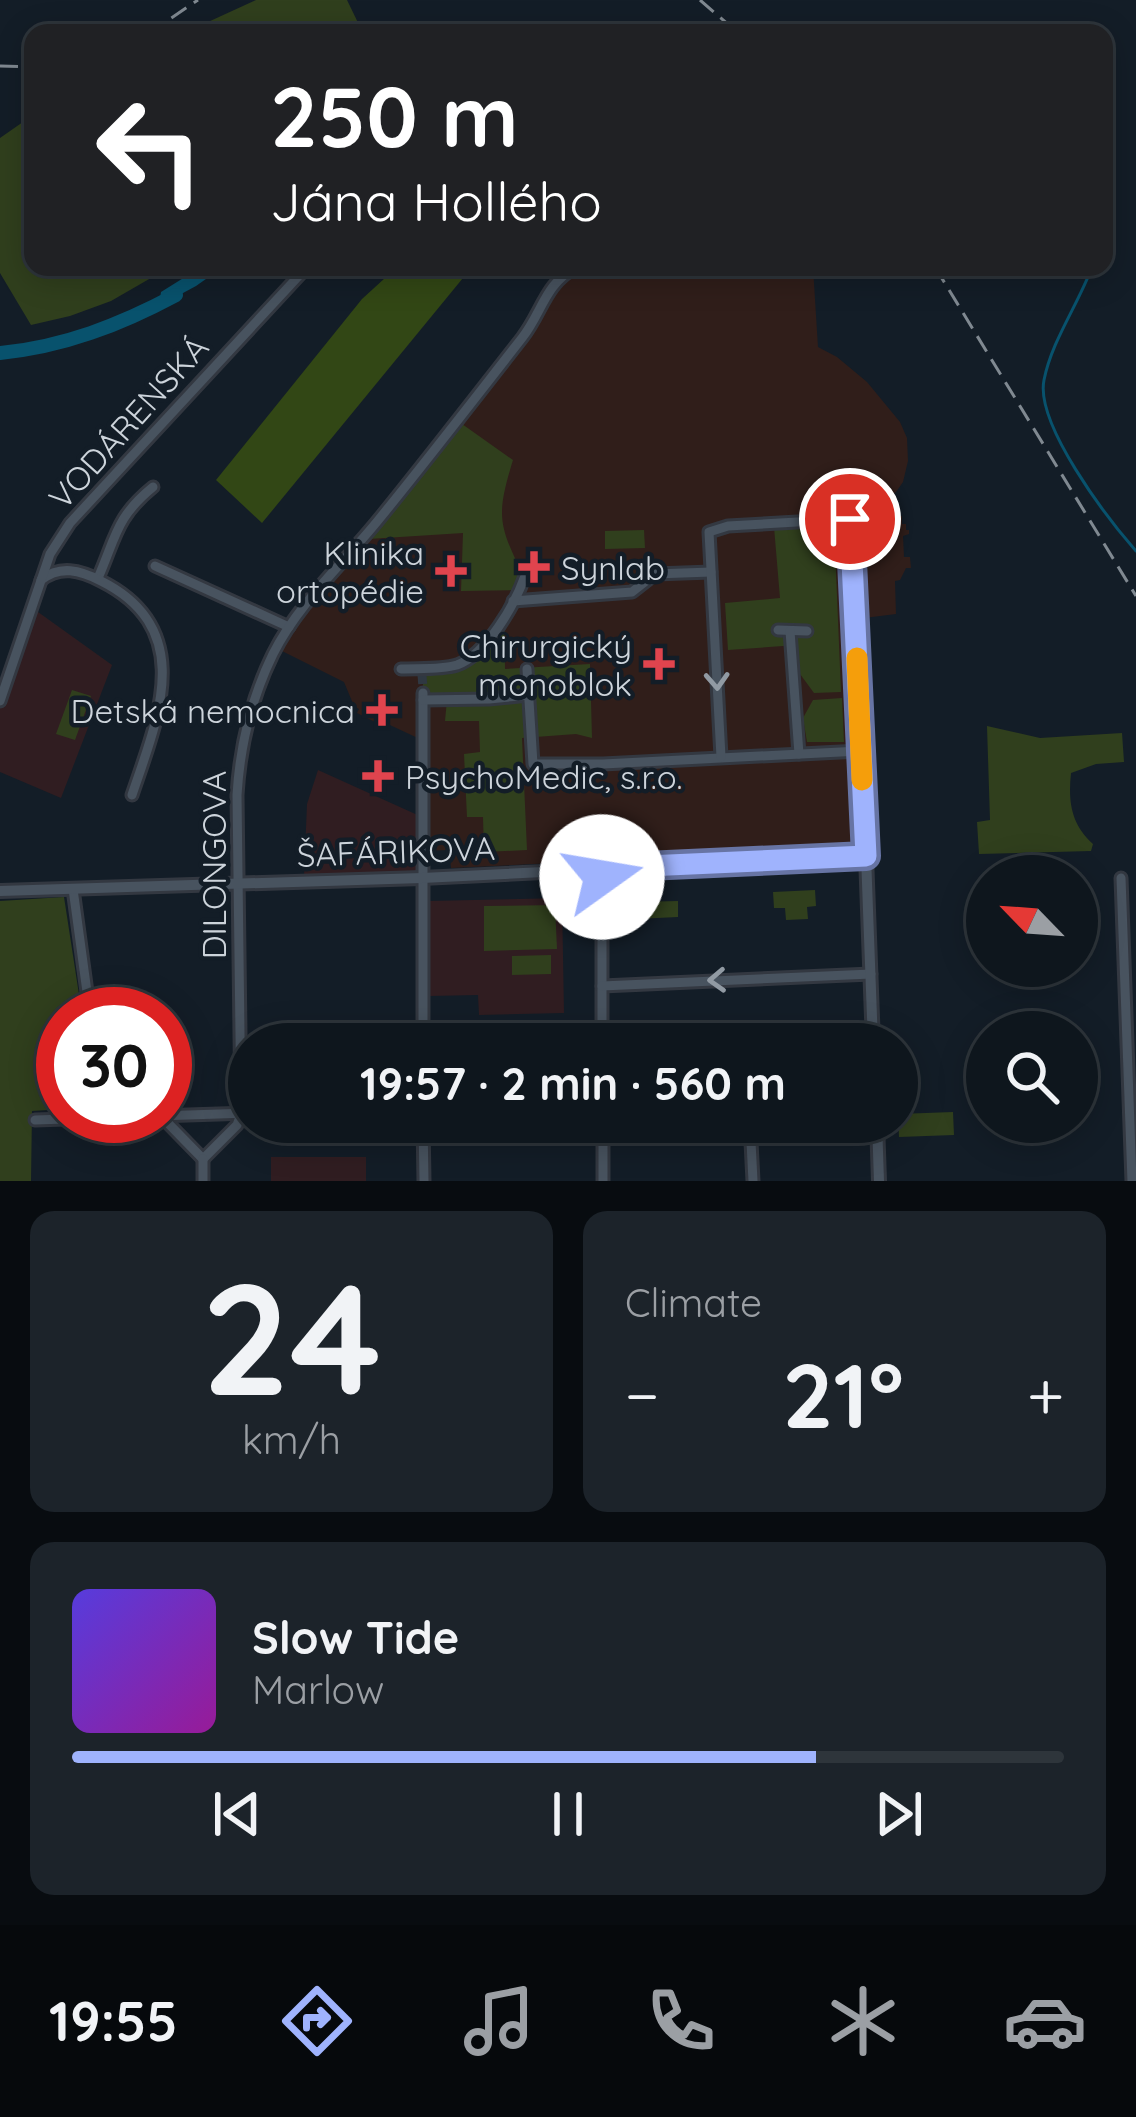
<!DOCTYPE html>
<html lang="en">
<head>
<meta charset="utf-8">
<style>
  :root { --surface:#0e161d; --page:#1c232a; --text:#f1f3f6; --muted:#9b9fa4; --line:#2e353b; --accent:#9fb3fd }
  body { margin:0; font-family:Quicksand,sans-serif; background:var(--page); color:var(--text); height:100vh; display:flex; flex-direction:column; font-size:45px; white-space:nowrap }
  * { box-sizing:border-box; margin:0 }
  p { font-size:39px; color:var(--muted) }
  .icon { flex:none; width:66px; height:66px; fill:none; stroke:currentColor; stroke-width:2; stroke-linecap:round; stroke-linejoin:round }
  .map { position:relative; height:1181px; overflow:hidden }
  .drawer { display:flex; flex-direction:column; gap:30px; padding:30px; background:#080c10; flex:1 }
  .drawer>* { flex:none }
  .top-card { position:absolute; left:24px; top:24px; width:1089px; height:252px; border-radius:24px; box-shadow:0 6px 30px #0003,0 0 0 3px var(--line); background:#202124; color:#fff; overflow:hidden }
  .needle { width:78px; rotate:295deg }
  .buttons { position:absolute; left:966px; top:855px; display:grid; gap:24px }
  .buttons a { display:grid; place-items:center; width:132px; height:132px; border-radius:50%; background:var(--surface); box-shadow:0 6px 30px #0003,0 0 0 3px var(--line); font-size:60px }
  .speed { position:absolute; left:36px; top:987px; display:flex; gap:24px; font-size:60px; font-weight:700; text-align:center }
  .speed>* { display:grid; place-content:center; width:156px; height:156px; border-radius:50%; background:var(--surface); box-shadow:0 6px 30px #0003,0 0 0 3px var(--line); line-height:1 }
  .speed .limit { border:18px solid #d22; background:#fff; color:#111 }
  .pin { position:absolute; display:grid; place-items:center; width:102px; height:102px; color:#fff; margin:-51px; border:6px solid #fff; border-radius:50%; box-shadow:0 3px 12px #0007 }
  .me { position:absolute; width:132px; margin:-66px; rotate:77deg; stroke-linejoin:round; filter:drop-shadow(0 0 9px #0008) }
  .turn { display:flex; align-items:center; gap:42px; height:252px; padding:0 48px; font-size:54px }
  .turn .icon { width:156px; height:156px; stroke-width:2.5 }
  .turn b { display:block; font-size:84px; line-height:102px }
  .big { font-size:90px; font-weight:700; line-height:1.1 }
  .drawer .card { flex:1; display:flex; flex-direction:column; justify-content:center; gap:18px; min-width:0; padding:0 42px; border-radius:24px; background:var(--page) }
  .drawer .dial { align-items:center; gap:0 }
  .dial b { font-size:156px; line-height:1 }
  .song { display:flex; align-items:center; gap:36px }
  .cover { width:144px; height:144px; border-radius:18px; background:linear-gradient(135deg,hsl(250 70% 55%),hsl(300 70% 35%)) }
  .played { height:12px; border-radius:6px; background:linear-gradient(90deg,var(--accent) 75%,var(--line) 75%) }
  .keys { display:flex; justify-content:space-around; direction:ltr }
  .heat { display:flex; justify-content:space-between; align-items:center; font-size:66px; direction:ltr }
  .drawer .tiles { flex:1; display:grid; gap:30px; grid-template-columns:1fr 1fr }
  .card:last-child { grid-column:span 2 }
  .trip { position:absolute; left:228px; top:1023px; width:690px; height:120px; border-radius:60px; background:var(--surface); box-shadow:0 6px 30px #0003,0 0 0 3px var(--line); font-weight:700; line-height:120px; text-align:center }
  .menu { display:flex; height:192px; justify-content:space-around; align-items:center; background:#06090c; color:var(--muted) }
  .menu .icon { width:84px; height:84px }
  .menu .on { color:var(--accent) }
  .menu b { font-size:54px; color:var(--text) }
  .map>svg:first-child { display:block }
</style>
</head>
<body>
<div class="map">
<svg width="1136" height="1181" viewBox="0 0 1136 1181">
  <rect width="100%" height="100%" fill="#131d27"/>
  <g fill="#301d21">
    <polygon points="38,612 112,665 61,798 0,772 0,695 26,614"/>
    <polygon points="318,770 422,817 421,873 304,876 307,804"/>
    <polygon points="562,898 564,1013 479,1015 478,995 429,996 427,901"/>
    <rect x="271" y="1157" width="95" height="24"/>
  </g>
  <polygon fill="#301e1a" points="576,267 813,267 818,347 837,357 867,382 900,422 907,438 908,461 903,482 896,492 880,504 892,516 902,516 902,524 906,524 906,530 909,530 909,534 903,536 904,557 910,557 911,568 906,568 900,580 895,581 896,614 856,619 866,856 852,849 785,849 740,854 451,868 449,850 422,851 422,740 377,719 375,722 357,713 359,709 354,706 344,682 276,648 528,330 548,289"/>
  <g fill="#303f1d">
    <polygon points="256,0 347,0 363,33 184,33"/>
    <polygon points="33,115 33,267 170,267 111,301 70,316 31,325 0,273 0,138"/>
    <path d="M455,419l58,41c-17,56 -15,64 11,117l-5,13 -58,1 2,-58 -110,7z"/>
    <polygon points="834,524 841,692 814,693 800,674 797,645 728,650 725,603 780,598 774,527"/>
    <polygon points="644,530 645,548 605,549 605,531"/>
    <polygon points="504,614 505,669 590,664 592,738 576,734 522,738 527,850 484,852 483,817 467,817 464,754 480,752 479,721 445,721 447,700 423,700 423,668 469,660"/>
    <polygon points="72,690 91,696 75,740 56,734"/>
    <polygon points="842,698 844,742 807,742 803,718 813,700"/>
    <path d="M987,726l53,12 82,-5 2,29 -28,2 -25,9c-3,29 0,51 22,71l-2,7 -112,3 -2,-32 13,-2z"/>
    <polygon points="815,890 816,906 807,907 808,919 786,920 785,908 774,908 773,892"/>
    <polygon points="64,897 82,1014 63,1014 63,1109 32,1111 31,1181 0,1181 0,901"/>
    <polygon points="678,901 678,917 636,919 636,902"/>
    <polygon points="555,905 557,949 484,951 484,906"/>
    <polygon points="551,955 551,974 512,975 512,956"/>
    <polygon points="953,1112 954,1135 899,1137 898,1114"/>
  </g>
  <polygon fill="#324715" points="397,267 472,267 262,523 216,480 362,299"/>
  <polygon fill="#08526d" points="201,267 223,267 196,286 159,306 161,292"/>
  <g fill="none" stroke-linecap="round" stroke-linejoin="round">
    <path stroke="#08526d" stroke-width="3" d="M1092,267c-14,38 -40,73 -48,113 -9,44 63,138 92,171"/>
    <path stroke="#08526d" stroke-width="14" d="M0,353c63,-6 120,-28 176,-58"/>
    <polyline stroke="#2f3842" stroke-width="9" stroke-dasharray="9 4.5" stroke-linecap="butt" points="422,675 423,688"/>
    <g stroke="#333841" stroke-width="15">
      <g id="minor">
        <polyline points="155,566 289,627"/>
        <path d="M98,578c18,-41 18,-61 55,-91"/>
        <path d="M41,580c19,-15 39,-10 60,1 96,48 57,137 31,214"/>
        <polyline points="513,601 632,592 655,574 711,572"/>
        <polyline points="778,630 807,631"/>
        <polyline points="790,631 799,754"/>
        <path d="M401,669c17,-1 39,1 56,-4 30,-11 58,-61 68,-89"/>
        <polyline points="527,669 533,764 603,764 860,751"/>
        <polyline points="423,693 423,1044"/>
        <polyline points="423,700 489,699 529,695"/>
        <polyline points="0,701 50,554 70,523 307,267"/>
        <polyline points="721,757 709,532 728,526 850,519 866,856"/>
        <polyline points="602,868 602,1044"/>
        <polyline points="1121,878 1132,1181"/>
        <polyline points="73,889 90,1014"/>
        <polyline points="602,986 871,974"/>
        <polyline points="161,1116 203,1159"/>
        <polyline points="35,1120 249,1113"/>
        <polyline points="423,1122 424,1181"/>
        <polyline points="603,1122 603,1181"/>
        <polyline points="750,1122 753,1181"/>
        <path d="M203,1159l34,-34 4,-11 -4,-319c3,-50 14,-96 36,-141 26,-52 71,-91 107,-136 48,-59 95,-120 142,-180 21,-27 22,-53 54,-71"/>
        <polyline points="203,1181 203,1159"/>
      </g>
    </g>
    <g stroke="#333841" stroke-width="16">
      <g id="tertiary">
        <polyline points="0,891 422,878 866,856 873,1044"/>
        <polyline points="877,1122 879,1181"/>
      </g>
    </g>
    <use href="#minor" stroke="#48535f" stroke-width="9"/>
    <use href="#tertiary" stroke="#48535f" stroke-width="10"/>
    <g stroke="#808991" stroke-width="3" stroke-dasharray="18 9" stroke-linecap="butt">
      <polyline points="700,0 738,33"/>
      <polyline points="149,33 198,0"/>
      <polyline points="0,66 33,67"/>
      <polyline points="935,267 1136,596"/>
    </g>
  </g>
  <defs><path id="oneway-chevron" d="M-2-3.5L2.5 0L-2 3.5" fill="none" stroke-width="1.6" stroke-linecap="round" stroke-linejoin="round" transform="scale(3)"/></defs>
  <g stroke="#919aa3">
    <use href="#oneway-chevron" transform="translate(717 681) rotate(87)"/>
    <use href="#oneway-chevron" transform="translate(717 980) rotate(177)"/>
  </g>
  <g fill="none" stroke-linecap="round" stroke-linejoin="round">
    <g stroke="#6774a4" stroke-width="30">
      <polyline id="route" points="602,877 602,868 866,856 850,519"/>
    </g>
    <use href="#route" stroke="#9fb3fd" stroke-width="21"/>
    <polyline stroke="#f59e0b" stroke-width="21" points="857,658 862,780"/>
  </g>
  <g fill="#e0444e" stroke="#131d27" stroke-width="4.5">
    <path d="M528 549h12v12h12v12h-12v12h-12v-12h-12v-12h12z"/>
    <path d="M445 553h12v12h12v12h-12v12h-12v-12h-12v-12h12z"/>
    <path d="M653 646h12v12h12v12h-12v12h-12v-12h-12v-12h12z"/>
    <path d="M376 692h12v12h12v12h-12v12h-12v-12h-12v-12h12z"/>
    <path d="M372 758h12v12h12v12h-12v12h-12v-12h-12v-12h12z"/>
  </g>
  <g text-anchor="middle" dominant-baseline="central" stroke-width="9" stroke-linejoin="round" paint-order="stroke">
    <g font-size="33" fill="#cdd4db" stroke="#131d27">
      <text transform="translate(128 422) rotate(-48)">VODÁRENSKÁ</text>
      <text transform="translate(396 851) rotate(-2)">ŠAFÁRIKOVA</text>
      <text transform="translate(213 865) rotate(-90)">DILONGOVA</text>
    </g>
    <g font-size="33" fill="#cdd4db" stroke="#131d27" text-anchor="end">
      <text x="424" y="552">Klinika<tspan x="424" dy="38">ortopédie</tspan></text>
      <text x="561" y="567" text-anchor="start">Synlab</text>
      <text x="632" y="645">Chirurgický<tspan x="632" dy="38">monoblok</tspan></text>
      <text x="355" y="710">Detská nemocnica</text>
      <text x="405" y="776" text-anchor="start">PsychoMedic, s.r.o.</text>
    </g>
  </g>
</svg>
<div class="buttons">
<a><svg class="needle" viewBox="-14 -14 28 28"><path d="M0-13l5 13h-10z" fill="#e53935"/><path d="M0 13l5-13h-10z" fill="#9b9fa4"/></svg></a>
<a><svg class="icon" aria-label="search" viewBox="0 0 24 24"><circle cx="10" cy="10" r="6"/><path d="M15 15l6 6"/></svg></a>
</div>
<div class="speed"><div class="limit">30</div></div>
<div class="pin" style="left:850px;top:519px;background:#d93025"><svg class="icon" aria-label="arrive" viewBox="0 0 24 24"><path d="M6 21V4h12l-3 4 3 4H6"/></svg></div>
<svg class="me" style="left:602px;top:877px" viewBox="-20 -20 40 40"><circle r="19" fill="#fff"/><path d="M0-13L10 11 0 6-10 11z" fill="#9fb3fd"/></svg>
<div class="trip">19:57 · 2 min · 560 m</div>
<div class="top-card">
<div class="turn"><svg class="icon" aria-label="left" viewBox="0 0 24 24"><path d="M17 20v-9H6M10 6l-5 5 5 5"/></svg><div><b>250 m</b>Jána Hollého</div></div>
</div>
</div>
<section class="drawer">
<div class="tiles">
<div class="card dial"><b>24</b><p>km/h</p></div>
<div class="card"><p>Climate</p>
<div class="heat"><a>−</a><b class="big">21°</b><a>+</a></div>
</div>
<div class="card">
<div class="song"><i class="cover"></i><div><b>Slow Tide</b><p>Marlow</p></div></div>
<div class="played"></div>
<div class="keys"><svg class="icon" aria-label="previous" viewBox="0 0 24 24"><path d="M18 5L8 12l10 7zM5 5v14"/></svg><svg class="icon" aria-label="pause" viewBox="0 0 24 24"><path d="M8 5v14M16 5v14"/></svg><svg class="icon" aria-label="next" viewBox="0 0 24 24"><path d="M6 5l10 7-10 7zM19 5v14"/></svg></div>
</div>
</div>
</section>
<nav class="menu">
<b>19:55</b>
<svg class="icon on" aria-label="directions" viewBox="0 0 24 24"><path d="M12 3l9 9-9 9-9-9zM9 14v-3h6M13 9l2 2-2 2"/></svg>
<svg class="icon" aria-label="music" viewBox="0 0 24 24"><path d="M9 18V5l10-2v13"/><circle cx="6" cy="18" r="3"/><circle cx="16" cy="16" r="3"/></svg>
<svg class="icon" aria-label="phone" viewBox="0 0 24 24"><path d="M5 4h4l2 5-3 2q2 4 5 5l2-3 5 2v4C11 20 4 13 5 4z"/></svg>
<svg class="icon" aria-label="climate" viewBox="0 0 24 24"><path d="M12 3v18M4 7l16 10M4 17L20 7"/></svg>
<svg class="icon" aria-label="car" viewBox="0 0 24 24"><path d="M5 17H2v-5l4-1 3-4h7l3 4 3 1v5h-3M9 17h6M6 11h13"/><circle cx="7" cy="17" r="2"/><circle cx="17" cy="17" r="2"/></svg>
</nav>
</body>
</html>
